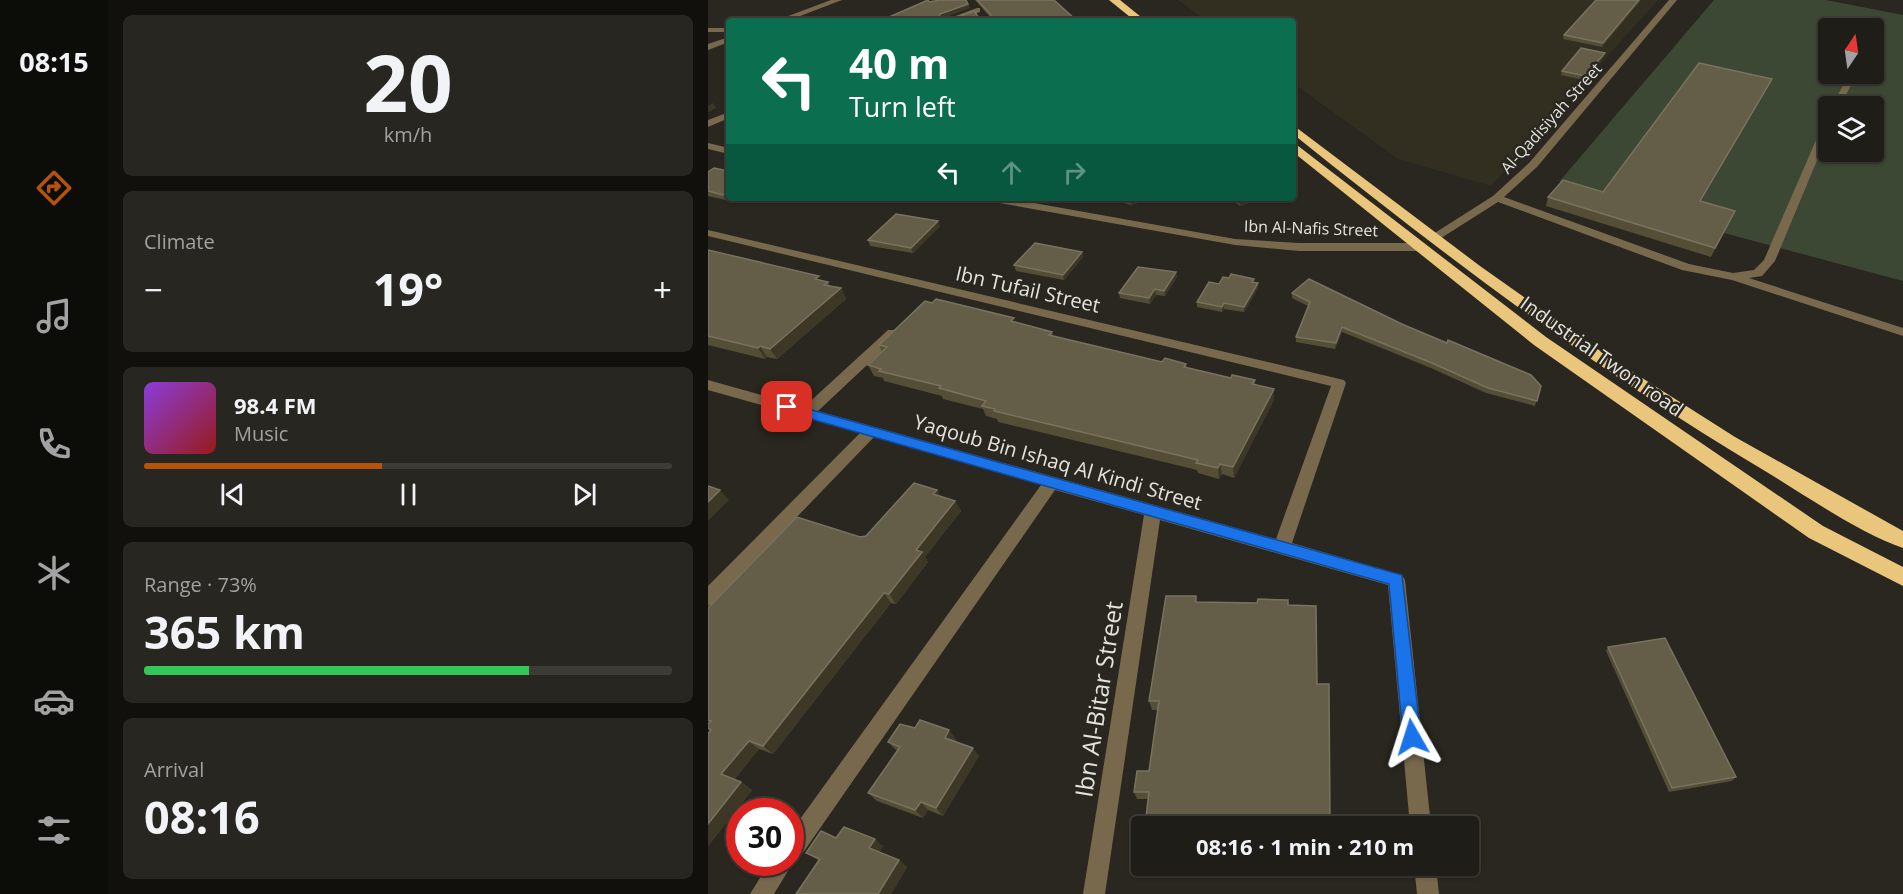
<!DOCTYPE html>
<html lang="en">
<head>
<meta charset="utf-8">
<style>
  :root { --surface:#1f1d17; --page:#272620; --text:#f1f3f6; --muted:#a1a2a1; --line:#3c3b36; --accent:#b45309 }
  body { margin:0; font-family:"Open Sans",sans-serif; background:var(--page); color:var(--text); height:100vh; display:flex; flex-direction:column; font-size:22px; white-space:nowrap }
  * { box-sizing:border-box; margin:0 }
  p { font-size:20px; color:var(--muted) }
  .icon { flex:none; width:33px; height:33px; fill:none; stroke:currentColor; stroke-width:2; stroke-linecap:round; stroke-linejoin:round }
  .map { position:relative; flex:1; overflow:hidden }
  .side { display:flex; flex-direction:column; gap:15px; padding:15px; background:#11100d; width:600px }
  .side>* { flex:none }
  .top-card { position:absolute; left:18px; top:18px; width:570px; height:183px; border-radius:6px; box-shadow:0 2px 4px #0004,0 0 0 2px var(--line); background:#0b6e4f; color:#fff; overflow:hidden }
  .needle { width:39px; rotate:13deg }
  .tools { position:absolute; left:1110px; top:18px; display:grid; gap:12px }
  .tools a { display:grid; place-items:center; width:66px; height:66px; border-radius:6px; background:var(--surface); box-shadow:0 2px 4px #0004,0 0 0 2px var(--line); font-size:30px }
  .speed { position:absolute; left:18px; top:798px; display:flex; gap:12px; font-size:30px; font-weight:700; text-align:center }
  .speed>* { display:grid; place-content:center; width:78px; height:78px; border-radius:50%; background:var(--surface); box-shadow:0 2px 4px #0004,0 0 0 2px var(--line); line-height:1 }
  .speed .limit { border:9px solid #d22; background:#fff; color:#111 }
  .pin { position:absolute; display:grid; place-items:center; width:51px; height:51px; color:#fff; margin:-26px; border-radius:12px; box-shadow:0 3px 9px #0006 }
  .me { position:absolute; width:66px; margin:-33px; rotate:354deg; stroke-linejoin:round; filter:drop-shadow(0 0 4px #0008) }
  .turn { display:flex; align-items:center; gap:21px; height:126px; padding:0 24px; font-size:27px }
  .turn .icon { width:78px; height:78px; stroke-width:2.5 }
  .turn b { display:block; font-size:42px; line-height:51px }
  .lanes { display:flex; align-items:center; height:57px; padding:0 24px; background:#0003; justify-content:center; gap:30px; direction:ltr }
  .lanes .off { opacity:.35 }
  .big { font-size:45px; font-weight:700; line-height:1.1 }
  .side .widget { flex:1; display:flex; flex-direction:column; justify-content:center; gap:9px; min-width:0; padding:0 21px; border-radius:9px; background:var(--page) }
  .side .dial { align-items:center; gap:0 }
  .dial b { font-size:78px; line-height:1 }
  .song { display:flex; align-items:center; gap:18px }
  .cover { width:72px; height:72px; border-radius:9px; background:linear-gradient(135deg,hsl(270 70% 55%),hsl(0 70% 35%)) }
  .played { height:6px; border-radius:3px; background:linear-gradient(90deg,var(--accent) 45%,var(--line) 45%) }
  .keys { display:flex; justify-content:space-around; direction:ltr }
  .heat { display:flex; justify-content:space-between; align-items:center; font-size:33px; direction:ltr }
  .charge { height:9px; border-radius:4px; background:linear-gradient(90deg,#34c759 73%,var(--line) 0) }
  .trip { position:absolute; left:423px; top:816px; width:348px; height:60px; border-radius:6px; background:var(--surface); box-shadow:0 2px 4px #0004,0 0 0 2px var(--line); font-weight:700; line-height:60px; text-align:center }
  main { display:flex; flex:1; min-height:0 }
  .menu { display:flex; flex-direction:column; width:108px; justify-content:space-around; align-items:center; background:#0c0c09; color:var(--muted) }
  .menu .icon { width:42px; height:42px }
  .menu .active { color:var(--accent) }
  .menu b { font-size:27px; color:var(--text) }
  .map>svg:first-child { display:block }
</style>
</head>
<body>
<main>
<nav class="menu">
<b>08:15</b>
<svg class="icon active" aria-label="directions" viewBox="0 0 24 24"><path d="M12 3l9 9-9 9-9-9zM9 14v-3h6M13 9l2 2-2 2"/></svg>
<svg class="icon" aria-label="music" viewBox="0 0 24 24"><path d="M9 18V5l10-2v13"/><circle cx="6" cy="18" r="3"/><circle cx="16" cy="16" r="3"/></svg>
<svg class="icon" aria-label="phone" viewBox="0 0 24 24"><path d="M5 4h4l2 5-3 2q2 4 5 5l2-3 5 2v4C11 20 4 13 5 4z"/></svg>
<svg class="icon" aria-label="climate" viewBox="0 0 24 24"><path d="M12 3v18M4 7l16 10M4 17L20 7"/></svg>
<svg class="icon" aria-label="car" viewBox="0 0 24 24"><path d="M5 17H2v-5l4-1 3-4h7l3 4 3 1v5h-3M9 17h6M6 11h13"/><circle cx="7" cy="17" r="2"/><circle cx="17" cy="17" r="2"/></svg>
<svg class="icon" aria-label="filters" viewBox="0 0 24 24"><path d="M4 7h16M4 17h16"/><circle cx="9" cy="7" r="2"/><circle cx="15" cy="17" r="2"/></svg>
</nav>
<section class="side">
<div class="widget dial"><b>20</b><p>km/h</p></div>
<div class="widget"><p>Climate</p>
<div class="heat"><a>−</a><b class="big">19°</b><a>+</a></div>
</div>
<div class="widget">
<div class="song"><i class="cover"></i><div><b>98.4 FM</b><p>Music</p></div></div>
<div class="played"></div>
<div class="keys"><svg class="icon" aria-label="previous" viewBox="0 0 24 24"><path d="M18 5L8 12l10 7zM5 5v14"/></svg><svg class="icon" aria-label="pause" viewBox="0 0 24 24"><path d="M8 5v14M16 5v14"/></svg><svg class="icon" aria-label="next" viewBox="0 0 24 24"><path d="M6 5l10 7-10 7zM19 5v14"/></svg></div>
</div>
<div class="widget"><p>Range · 73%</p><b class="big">365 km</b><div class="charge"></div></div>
<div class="widget"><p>Arrival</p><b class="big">08:16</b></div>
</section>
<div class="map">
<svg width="1195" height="894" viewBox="0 0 1195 894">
  <rect width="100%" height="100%" fill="#29271f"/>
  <polygon fill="#322f21" points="470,0 950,0 783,186 690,159 585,83 585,21 499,21"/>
  <path fill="#3d4834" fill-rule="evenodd" d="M1006,0h112l77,15v266l-179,-48 -165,-51zM1120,28h46v46h-46zM1120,106h46v46h-46z"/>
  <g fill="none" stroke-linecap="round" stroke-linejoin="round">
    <g fill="#78694d" fill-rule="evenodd">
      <polygon points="123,0 134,0 79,21 67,21"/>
      <polygon points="961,0 969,0 829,167 796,197 981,264 1025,273 1046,270 1056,260 1115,124 1120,121 1120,134 1067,261 1054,276 1041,278 1195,328 1195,336 1024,280 974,270 790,202 730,240 722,240 722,236 785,196 821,163"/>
      <polygon points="269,8 272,8 272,12 246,21 234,21"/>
      <polygon points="1169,23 1176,25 1170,38 1166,40 1166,30"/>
      <rect x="0" y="28" width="21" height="4"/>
      <polygon points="21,37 21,42 0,50 0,44"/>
      <polygon points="1141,74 1149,74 1132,106 1124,106"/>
      <polygon points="21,112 21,118 0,127 0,120"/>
      <polygon points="0,143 21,148 21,154 0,149"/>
      <polygon points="275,198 298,198 527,239 591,243 712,243 718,247 712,251 591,251 527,245 280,201"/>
      <polygon points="0,230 636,380 638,383 584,543 694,575 697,580 723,826 702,826 680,585 452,520 397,894 375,894 436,515 347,490 90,860 86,861 66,894 42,894 62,862 82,862 82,833 333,485 166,437 6,603 0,606 0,586 152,433 0,390 0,380 96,407 180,330 190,330 192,333 190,336 110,411 568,539 623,386 0,236"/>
      <polygon points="706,866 728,866 731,894 709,894"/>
    </g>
    <g fill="#eac67c" fill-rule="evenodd">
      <polygon points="401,0 412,0 438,21 427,21"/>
      <path d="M585,125l187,141 126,89 129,82 168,94v17c-44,-15 -98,-53 -138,-77 -167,-99 -321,-216 -472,-337z"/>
      <polygon points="585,142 838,337 1115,526 1195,567 1195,586 1101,538 826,345 585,152"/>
    </g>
  </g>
  <g fill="#544e36">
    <polygon points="267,0 346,0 369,21 172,21 221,2 260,4 261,8 235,18 271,18 281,19 282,17"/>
    <polygon points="933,0 894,47 855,39 856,35"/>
    <polygon points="895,58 876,80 853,75 854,71"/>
    <polygon points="1061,86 993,201 1027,211 1003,257 838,206 840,197 895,192"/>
    <polygon points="21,171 18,200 0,196 0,172"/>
    <polygon points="397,198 444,198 438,203 433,202 423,205"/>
    <polygon points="522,198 556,198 532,206"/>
    <polygon points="232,226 205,253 162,246 160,240"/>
    <polygon points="0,250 120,282 122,286 133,288 138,299 69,359 59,357 57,359 0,345"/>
    <polygon points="374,252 375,257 356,280 308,271 306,265"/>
    <polygon points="468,272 469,277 457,296 448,295 442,304 412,298 411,293"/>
    <polygon points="546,282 550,288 536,312 516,309 514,312 489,307 489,302 511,284"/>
    <polygon points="584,293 696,325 833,386 827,406 778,393 723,368 634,332 627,349 588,342 588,337 600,306 584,298"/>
    <polygon points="307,322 344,332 345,336 454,362 478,364 479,368 523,378 547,380 547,384 566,400 526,478 514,474 511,479 490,473 489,470 290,422 289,419 278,416 275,409 235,399 234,396 176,381 175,378 166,376 160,365 174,352 171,345"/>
    <polygon points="229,490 232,496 247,501 253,511 217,557 220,562 188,604 183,603 65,754 51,749 26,780 33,782 44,790 0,846 0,734 2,731 0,729 0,608 152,537 158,536"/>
    <polygon points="580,600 440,799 429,799 426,792 441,771 450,710 444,710 441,701 489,602 549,603"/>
    <polygon points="900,647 1028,777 1024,781 961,792 898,651"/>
    <polygon points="207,728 248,739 247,741 271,756 235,816 220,810 215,818 169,801 160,793 189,751 180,742"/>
    <polygon points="128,838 175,846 171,852 191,860 199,867 183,894 88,894 110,860 98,853"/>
  </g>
  <g fill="#3c3825">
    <polygon points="931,0 933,0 894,47 895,43"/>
    <polygon points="260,4 261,8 233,19 231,18 232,14"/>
    <polygon points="897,53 895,58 876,80 877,76"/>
    <polygon points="1064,79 1061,86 989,209 992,201"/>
    <polygon points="5,103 8,108 0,112 0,106"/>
    <polygon points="21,191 21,198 18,200 15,195"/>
    <polygon points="428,198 432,198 433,202 423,205 422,200"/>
    <polygon points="438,198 444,198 438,203"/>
    <polygon points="540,198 556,198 532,206 531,201"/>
    <polygon points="230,221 232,226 205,253 203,248"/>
    <polygon points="374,252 375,257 356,280 355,275"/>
    <polygon points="468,272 469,277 457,296 456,291"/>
    <polygon points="550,283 550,288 536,312 536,307"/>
    <polygon points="133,288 138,299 69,359 62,349"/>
    <polygon points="447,289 448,295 442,304 441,298"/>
    <polygon points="516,303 516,309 514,312 514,307"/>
    <polygon points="634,327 634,332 627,349 628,343"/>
    <polygon points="52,346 59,357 57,359 50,348"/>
    <polygon points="566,389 566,400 526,478 525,467"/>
    <polygon points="512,464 514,474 511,479 510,468"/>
    <polygon points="12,490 21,500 0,521 0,502"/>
    <polygon points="229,490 234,500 225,494"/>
    <polygon points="247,501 253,511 217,557 220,562 188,604 181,594 208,550"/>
    <polygon points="176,593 183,603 65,754 55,746"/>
    <polygon points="241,730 248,739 244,746 237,738"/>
    <polygon points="41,741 51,749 24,782 13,774"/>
    <polygon points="265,748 271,756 235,816 228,808"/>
    <polygon points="33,782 44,790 0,846 0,824"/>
    <polygon points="213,802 220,810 215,818 207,810"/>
    <polygon points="167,839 175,846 170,855 161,848"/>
    <polygon points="191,860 199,867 183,894 170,894"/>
  </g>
  <g fill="#645e48" stroke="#78735f" stroke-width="1.5">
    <polygon points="220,0 221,2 232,0 258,0 260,4 232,14 231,18 245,19 266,11 271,18 281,19 283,15 269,0 346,0 369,21 172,21"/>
    <polygon points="888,0 931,0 895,43 856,35"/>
    <polygon points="873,48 897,53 877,76 854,71"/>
    <polygon points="991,63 1064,79 992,201 1027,211 1007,248 840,197 855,180 895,192"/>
    <polygon points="6,168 21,171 21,191 15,195 0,191 0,172"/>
    <polygon points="528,198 540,198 531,201"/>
    <polygon points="188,214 230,221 203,248 160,240"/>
    <polygon points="327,243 374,252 355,275 306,265"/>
    <polygon points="0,250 111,276 107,279 120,282 116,285 133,288 62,349 52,346 50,348 0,336"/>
    <polygon points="430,267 468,272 456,291 447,289 441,298 411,293"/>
    <polygon points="523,274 546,279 544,282 550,283 536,307 516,303 514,307 489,302 501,282 511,284 515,277 521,278"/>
    <polygon points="601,279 696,325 739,343 740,340 823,375 833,386 829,401 780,388 724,363 634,327 628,343 588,337 602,302 584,293"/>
    <polygon points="228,299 306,318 303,321 344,332 341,335 454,362 457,358 478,364 476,367 523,378 524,375 547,380 544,384 566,389 525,467 512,464 510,468 488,463 490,460 286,411 287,409 274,406 278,401 231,388 233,386 171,371 173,369 160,365 179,347 171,345 217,301 224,303"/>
    <polygon points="206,483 229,490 225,494 247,501 208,550 214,552 181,594 176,593 55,746 41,741 13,774 33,782 0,824 0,734 3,730 0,728 0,724 3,721 0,720 0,608 89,517 152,537 158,536"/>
    <polygon points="0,486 12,490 0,502"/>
    <polygon points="458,596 488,596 488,602 549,603 550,599 580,600 580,605 608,606 609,684 621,684 622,826 437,826 441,792 426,792 429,771 441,771 451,701 441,701"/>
    <polygon points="957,638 1028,777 964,788 900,647"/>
    <polygon points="212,720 241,730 237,738 265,748 228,808 213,802 207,810 160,793 192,747 180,742 192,724 207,728"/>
    <polygon points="136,827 167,839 161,848 191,860 170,894 88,894 112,859 98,853 113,831 128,838"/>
  </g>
  <polygon fill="#1a73e8" stroke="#114b97" stroke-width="1.5" points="79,403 694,575 713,737 711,743 704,746 698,743 695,737 681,584 75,411 73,407"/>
  <g text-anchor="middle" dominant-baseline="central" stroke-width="5" stroke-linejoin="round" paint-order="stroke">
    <g font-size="16" fill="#e5e3de" stroke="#29271f">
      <text transform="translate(843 118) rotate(-48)">Al-Qadisiyah Street</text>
      <text transform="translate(603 228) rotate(2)">Ibn Al-Nafis Street</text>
    </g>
    <g font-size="20" fill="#e5e3de" stroke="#29271f">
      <text transform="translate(320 289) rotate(13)">Ibn Tufail Street</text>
      <text transform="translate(894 356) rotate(35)">Industrial Twon road</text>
      <text transform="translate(350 462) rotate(16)">Yaqoub Bin Ishaq Al Kindi Street</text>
    </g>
    <g font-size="24" fill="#e5e3de" stroke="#29271f">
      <text transform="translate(390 699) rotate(-81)">Ibn Al-Bitar Street</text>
    </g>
  </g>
</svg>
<div class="tools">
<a><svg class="needle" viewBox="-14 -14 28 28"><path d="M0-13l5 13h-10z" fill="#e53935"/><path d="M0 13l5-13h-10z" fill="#a1a2a1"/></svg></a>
<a><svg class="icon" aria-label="layers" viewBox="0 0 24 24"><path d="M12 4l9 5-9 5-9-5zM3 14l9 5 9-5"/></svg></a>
</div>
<div class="speed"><div class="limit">30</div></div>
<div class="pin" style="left:79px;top:407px;background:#d93025"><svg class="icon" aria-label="arrive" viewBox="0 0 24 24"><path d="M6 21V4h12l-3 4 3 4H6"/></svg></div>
<svg class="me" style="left:704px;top:737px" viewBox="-20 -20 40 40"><path d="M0-17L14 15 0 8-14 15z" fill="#1a73e8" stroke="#fff" stroke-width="4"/></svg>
<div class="trip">08:16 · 1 min · 210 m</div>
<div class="top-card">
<div class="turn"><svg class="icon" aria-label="left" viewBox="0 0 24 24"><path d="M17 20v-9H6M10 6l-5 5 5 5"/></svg><div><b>40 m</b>Turn left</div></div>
<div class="lanes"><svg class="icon" aria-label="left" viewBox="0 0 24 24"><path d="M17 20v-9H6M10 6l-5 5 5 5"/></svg><svg class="icon off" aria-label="ahead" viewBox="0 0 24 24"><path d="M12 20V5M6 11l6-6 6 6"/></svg><svg class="icon off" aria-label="right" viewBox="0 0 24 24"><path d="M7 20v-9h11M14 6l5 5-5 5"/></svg></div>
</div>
</div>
</main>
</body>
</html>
